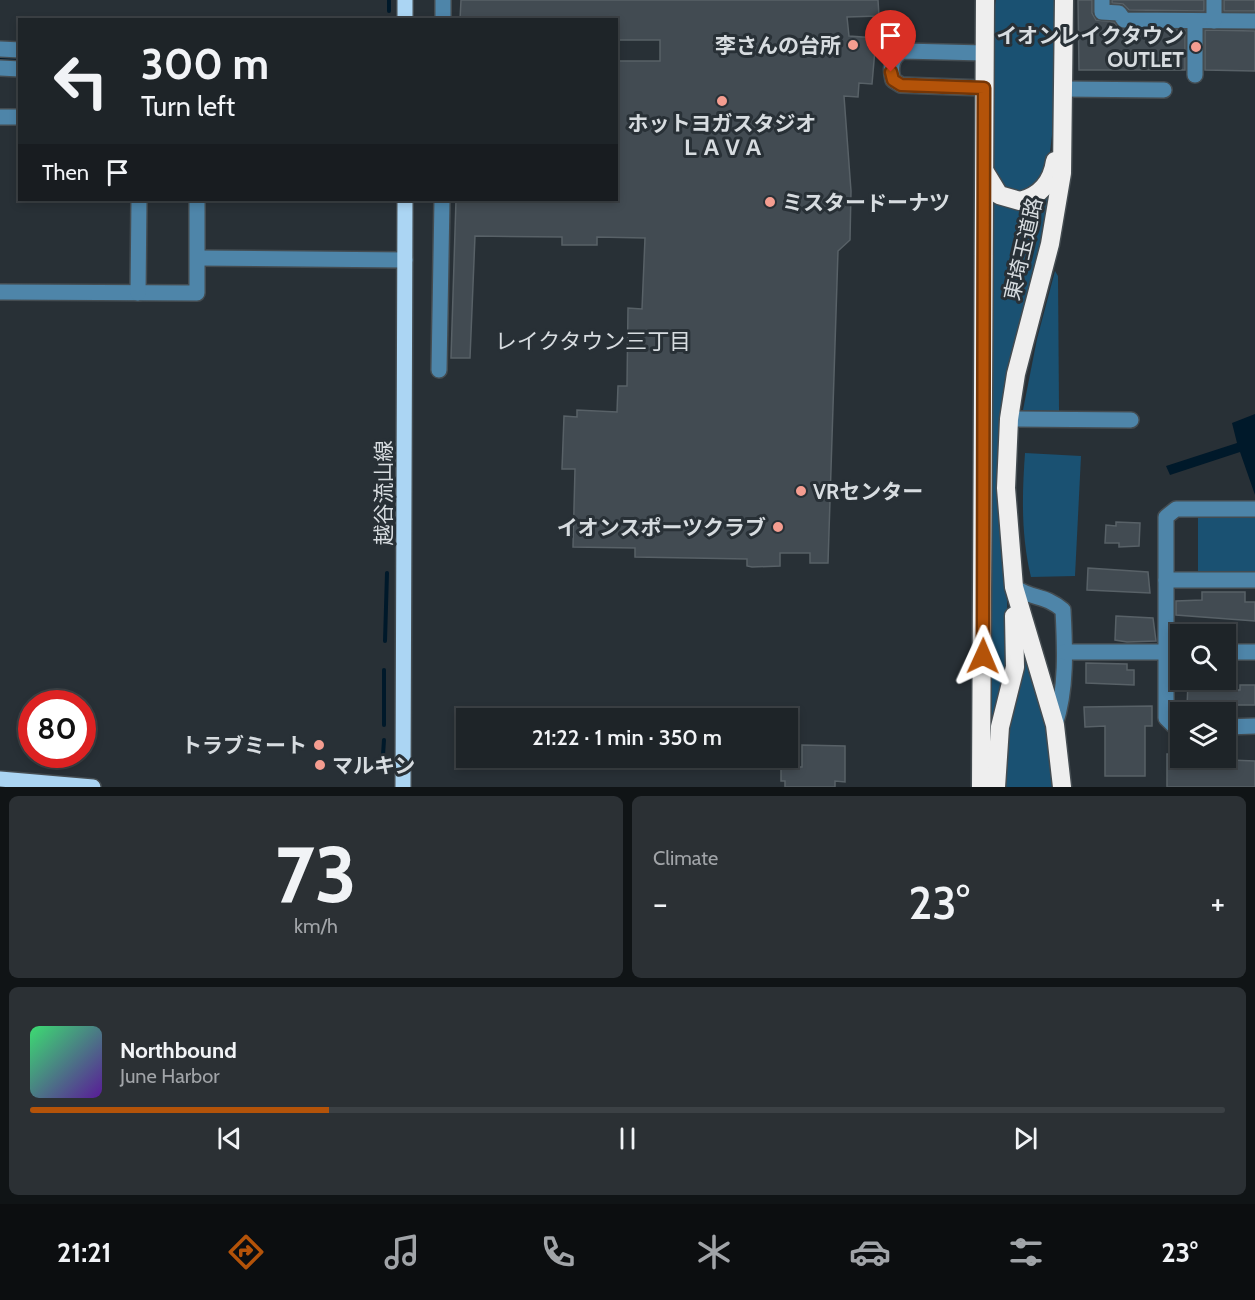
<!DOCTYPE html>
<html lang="en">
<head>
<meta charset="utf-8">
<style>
  :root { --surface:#1e2428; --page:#2b3034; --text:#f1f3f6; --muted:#a1a4a8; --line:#3c4145; --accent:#b45309 }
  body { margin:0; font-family:Cabin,"Noto Sans JP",sans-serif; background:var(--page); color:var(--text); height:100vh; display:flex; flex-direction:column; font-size:22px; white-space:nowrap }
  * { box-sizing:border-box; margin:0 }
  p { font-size:20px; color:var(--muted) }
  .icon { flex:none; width:33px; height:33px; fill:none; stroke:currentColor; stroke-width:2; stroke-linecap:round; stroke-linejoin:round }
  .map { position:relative; height:787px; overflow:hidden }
  .drawer { display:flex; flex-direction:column; gap:9px; padding:9px; background:#101416; flex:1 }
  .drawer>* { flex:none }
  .guide { position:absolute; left:18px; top:18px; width:600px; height:183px; border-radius:0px; box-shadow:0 3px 9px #0003,0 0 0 2px var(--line); background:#1e2428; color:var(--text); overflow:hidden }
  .buttons { position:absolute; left:1170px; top:624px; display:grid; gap:12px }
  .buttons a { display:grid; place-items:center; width:66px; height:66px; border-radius:0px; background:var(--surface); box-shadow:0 3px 9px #0003,0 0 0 2px var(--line); font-size:30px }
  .speed { position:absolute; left:18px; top:690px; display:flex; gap:12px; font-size:30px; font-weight:700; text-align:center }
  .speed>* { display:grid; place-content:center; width:78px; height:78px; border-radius:50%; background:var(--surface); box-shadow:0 3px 9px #0003,0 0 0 2px var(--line); line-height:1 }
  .speed .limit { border:9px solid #d22; background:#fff; color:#111 }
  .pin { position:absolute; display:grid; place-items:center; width:51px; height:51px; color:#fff; margin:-62px -26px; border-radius:50% 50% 50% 0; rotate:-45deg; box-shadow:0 0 6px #0007 }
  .pin .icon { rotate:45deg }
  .me { position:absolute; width:66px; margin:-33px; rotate:1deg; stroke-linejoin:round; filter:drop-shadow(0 0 4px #0008) }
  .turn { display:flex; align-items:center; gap:21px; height:126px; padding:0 24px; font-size:27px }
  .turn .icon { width:78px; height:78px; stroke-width:2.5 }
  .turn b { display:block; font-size:42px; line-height:51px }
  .then { display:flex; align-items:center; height:57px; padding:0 24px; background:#0003; gap:12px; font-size:22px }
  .big { font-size:45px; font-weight:600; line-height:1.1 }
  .drawer .card { flex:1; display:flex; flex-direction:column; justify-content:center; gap:9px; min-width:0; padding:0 21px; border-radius:9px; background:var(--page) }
  .drawer .dial { align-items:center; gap:0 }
  .dial b { font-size:78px; line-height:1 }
  .song { display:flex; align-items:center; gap:18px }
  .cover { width:72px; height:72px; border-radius:9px; background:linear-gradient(135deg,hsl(140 70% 55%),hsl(270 70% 35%)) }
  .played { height:6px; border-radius:3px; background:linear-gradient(90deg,var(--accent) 25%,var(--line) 25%) }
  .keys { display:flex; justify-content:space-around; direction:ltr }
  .heat { display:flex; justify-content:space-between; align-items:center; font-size:33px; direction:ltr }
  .drawer .tiles { flex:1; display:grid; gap:9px; grid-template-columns:1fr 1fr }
  .card:last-child { grid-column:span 2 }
  .trip { position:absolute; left:456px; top:708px; width:342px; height:60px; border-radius:0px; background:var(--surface); box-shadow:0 3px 9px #0003,0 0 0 2px var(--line); font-weight:600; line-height:60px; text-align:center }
  .tab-bar { display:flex; height:96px; justify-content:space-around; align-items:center; background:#0c0e10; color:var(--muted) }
  .tab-bar .icon { width:42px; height:42px }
  .tab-bar .on { color:var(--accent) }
  .tab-bar b { font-size:27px; color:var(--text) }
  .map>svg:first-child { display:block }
</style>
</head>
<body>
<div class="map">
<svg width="1255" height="787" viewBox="0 0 1255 787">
  <rect width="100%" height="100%" fill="#283036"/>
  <g fill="#1a5172">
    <polygon points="996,0 1057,0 1057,91 1049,161 1039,182 1023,193 1006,190 992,164 992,20"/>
    <path d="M1054,189l-7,39 -31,113 -10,228 3,98 -22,120 3,-590c22,17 47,13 64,-8z"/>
    <polygon points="1055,271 1058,276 1059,411 1023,410 1037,339"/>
    <path d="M1025,453l56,3 -6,120 -44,1c-10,-41 -9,-82 -6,-124z"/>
    <rect x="1198" y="514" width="57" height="60"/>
    <polygon points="1020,640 1047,724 1055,787 1001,787 1007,722 1021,680"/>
  </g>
  <polygon fill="#00192a" points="1255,414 1255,495 1240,452 1170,475 1166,466 1237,443 1232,423"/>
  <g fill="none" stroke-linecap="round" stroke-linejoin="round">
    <g stroke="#00192a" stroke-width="4">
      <polyline points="389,11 389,0"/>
      <polyline points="0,58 20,58"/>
      <polyline points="387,535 388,464"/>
      <polyline points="385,641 387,573"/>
      <polyline points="384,725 384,670"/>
      <polyline points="383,755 384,740"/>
    </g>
  </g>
  <g fill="#424b52" stroke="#586167" stroke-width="1.5">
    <polygon points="461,0 878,0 879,16 847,17 849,36 876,38 872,84 859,83 858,97 844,96 851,191 850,240 838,251 828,563 810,563 810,553 780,553 780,566 752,567 747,566 747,559 635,557 635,548 573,547 575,469 562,469 564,416 577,417 577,410 617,412 618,386 627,386 628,308 642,309 645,238 597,237 597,245 562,245 562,237 475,236 470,358 451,358 456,200 616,200 616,61 660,61 660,40 616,40 616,20 460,20"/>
    <polygon points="1078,0 1092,0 1092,13 1096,20 1114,22 1120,29 1185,30 1185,70 1079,70"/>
    <polygon points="1112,0 1204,0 1204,11 1129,10 1123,4 1112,3"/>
    <rect x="1224" y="0" width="31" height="11"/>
    <polygon points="1205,30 1255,31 1255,71 1205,70"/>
    <polygon points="1116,522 1140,523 1139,546 1119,547 1119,543 1105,543 1106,525 1116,526"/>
    <polygon points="1088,568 1148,572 1150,593 1087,590"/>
    <polygon points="1202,592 1245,592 1245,602 1255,602 1255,621 1176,615 1176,601 1202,600"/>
    <polygon points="1116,616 1153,618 1156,641 1127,642 1115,640"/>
    <polygon points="1086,663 1127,664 1127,670 1134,670 1134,685 1086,683"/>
    <polygon points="1188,680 1202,680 1201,690 1240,690 1240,685 1255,685 1255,705 1227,705 1227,712 1187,709"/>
    <polygon points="1152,706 1152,726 1145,726 1145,776 1105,776 1105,726 1085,727 1084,707"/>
    <polygon points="802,745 845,746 845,782 835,781 835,787 785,787 785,781 781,781 781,767 802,767"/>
    <polygon points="1167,754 1180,755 1180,758 1255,761 1255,787 1167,787"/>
  </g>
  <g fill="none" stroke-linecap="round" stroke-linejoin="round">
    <g stroke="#444c51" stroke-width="18">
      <g id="minor">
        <polyline points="1102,0 1102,12 1119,13 1124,20 1255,21"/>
        <polyline points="443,20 443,0"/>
        <polyline points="1214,21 1214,0"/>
        <polyline points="0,49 20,50"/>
        <polyline points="0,68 20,69"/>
        <polyline points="1195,75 1195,21"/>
        <path d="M984,88l-83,-3 -8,-5c-3,-12 -2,-23 10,-29l81,2"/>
        <polyline points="1064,89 1164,90"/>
        <polyline points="0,117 20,117"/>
        <polyline points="198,258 405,260"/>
        <polyline points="0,292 197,293 197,200"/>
        <polyline points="138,293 139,200"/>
        <polyline points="439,370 442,200"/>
        <polyline points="1009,419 1131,420"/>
        <polyline points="1166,580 1255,580"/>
        <path d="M1014,587c20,13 30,7 49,23 2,38 4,78 -8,115"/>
        <polyline points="1065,652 1180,652"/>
        <polyline points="1226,652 1255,652"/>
        <polyline points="1180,727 1175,727 1166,718 1166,517 1176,509 1255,509"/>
        <polyline points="1226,727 1255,726"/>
      </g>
    </g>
    <g stroke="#444c51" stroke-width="18">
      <g id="major">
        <polyline points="405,20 405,0"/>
        <polyline points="0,779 93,787"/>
        <polyline points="403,787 405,200"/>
      </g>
    </g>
    <g stroke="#444c51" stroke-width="21">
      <g id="highway">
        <path d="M985,172l14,23 21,6c20,-5 32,-19 35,-40"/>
        <polyline points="981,787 985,0"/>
        <polyline points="996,787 1000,727 1015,667 1014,616"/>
        <polyline points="1062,787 1055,725 1014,587 1006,488 1009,419 1016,374 1050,244 1062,173 1064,0"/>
      </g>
    </g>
    <use href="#minor" stroke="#4e85a9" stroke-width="15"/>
    <use href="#major" stroke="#abd5f3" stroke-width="15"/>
    <use href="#highway" stroke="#eee" stroke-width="18"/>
  </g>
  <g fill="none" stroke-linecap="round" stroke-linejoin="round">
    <g stroke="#753606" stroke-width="15">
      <polyline id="route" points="891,72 893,80 901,85 984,88 983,656"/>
    </g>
    <use href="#route" stroke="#b45309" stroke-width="10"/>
  </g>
  <g fill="#f59d90" stroke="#283036" stroke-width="2">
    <circle cx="853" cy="45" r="6"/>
    <circle cx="1196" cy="47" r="6"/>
    <circle cx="722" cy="101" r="6"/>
    <circle cx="770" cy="202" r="6"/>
    <circle cx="801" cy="491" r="6"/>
    <circle cx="778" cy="527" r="6"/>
    <circle cx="319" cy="745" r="6"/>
    <circle cx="320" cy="765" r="6"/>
  </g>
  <g text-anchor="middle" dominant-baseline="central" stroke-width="6" stroke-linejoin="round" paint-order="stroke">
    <g font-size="21" font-weight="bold" fill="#d7dce0" stroke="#283036" text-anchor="end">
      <text x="1184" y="35">イオンレイクタウン<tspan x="1184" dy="24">OUTLET</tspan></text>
      <text x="841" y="45">李さんの台所</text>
      <text x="722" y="123" text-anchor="middle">ホットヨガスタジオ<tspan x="722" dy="24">ＬＡＶＡ</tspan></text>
      <text x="782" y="202" text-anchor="start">ミスタードーナツ</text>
      <text x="813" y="491" text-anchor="start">VRセンター</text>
      <text x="766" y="527">イオンスポーツクラブ</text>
      <text x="307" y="745">トラブミート</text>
      <text x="332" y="765" text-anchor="start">マルキン</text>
    </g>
    <g font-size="21" fill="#d7dce0" stroke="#283036">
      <text transform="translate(1023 249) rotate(-77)">東埼玉道路</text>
      <text transform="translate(383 493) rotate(-90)">越谷流山線</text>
    </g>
    <g font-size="22" fill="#d7dce0" stroke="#283036">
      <text x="593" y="341">レイクタウン三丁目</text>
    </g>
  </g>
</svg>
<div class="buttons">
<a><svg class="icon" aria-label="search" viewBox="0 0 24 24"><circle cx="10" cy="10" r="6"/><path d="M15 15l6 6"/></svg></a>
<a><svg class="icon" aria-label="layers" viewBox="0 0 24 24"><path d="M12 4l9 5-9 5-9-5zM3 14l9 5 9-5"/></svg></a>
</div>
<div class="speed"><div class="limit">80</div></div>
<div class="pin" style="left:891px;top:72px;background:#d93025"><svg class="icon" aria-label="arrive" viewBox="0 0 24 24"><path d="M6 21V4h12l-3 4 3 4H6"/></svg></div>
<svg class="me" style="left:983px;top:656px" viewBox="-20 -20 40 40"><path d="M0-17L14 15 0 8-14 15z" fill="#b45309" stroke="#fff" stroke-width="4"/></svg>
<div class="trip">21:22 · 1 min · 350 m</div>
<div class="guide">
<div class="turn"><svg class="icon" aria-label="left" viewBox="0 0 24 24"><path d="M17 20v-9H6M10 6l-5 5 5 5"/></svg><div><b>300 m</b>Turn left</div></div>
<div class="then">Then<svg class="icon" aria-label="arrive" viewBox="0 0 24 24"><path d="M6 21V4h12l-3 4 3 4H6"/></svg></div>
</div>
</div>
<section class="drawer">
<div class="tiles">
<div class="card dial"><b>73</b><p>km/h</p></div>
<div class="card"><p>Climate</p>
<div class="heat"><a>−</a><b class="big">23°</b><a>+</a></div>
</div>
<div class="card">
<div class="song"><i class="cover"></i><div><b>Northbound</b><p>June Harbor</p></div></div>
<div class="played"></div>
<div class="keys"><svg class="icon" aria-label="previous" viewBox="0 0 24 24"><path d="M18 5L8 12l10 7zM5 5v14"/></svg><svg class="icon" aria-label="pause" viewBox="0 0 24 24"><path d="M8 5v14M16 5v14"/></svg><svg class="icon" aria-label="next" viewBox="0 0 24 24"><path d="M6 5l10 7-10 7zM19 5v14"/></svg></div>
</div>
</div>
</section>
<nav class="tab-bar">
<b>21:21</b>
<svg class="icon on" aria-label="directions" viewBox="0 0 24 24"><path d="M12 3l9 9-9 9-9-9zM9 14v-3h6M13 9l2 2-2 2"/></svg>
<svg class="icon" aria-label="music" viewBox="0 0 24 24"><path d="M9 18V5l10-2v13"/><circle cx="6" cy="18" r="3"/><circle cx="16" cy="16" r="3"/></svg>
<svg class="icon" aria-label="phone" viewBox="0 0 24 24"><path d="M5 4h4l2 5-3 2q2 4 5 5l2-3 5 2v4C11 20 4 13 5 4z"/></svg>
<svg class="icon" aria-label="climate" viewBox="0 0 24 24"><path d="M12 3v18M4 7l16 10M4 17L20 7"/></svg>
<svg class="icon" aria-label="car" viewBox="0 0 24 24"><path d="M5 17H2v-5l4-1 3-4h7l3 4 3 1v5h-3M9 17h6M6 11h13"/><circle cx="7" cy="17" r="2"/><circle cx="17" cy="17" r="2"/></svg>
<svg class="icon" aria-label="filters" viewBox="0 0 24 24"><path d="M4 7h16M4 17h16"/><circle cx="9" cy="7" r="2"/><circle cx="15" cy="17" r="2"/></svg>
<b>23°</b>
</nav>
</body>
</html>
